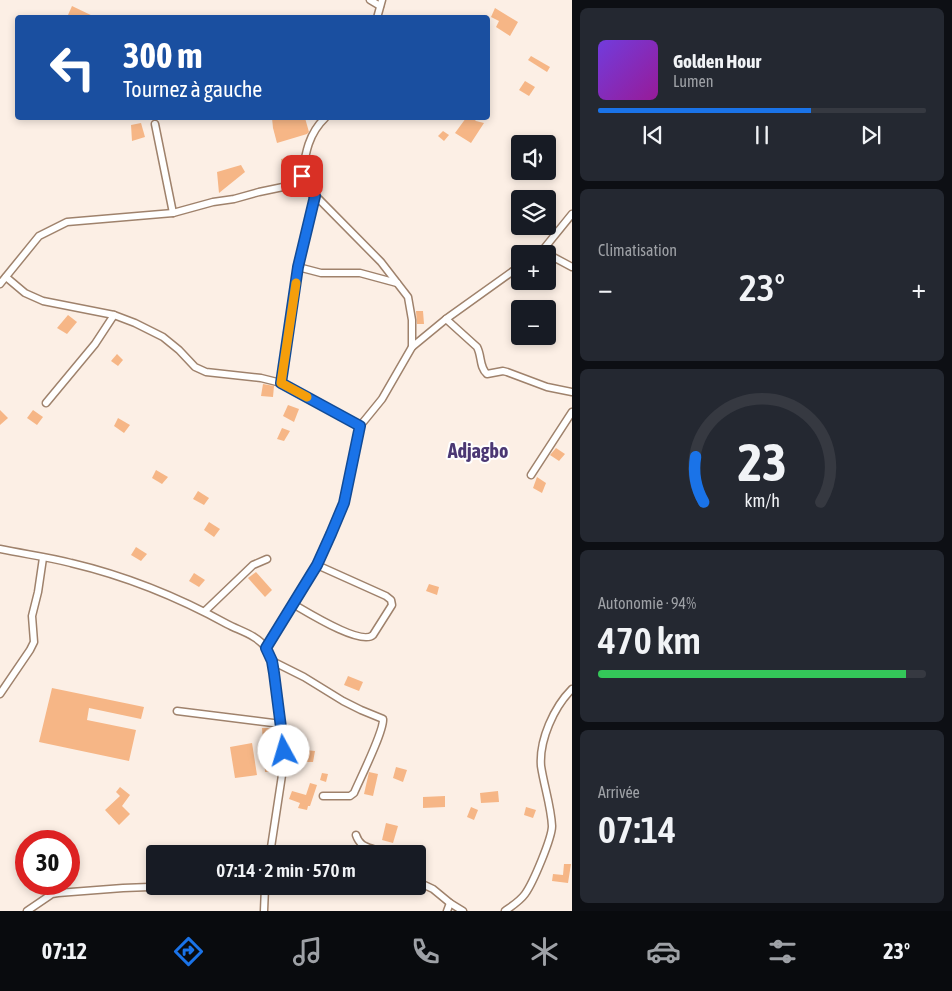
<!DOCTYPE html>
<html lang="fr">
<head>
<meta charset="utf-8">
<style>
  :root { --surface:#171b24; --page:#242831; --text:#f1f3f6; --muted:#9ea1a6; --line:#363941; --accent:#1a73e8 }
  body { margin:0; font-family:"Asap Condensed",sans-serif; background:var(--page); color:var(--text); height:100vh; display:flex; flex-direction:column; font-size:19px; white-space:nowrap }
  * { box-sizing:border-box; margin:0 }
  p { font-size:16px; color:var(--muted) }
  .icon { flex:none; width:28px; height:28px; fill:none; stroke:currentColor; stroke-width:2; stroke-linecap:round; stroke-linejoin:round }
  .map { position:relative; flex:1; overflow:hidden }
  .details { display:flex; flex-direction:column; gap:8px; padding:8px; background:#0d0f14; width:380px }
  .details>* { flex:none }
  .top-card { position:absolute; left:15px; top:15px; width:475px; height:105px; border-radius:5px; box-shadow:0 2px 8px #0003; background:#1a4fa0; color:#fff; overflow:hidden }
  .tools { position:absolute; left:511px; top:135px; display:grid; gap:10px }
  .tools a { display:grid; place-items:center; width:45px; height:45px; border-radius:5px; background:var(--surface); box-shadow:0 2px 8px #0003; font-size:25px }
  .speed { position:absolute; left:15px; top:830px; display:flex; gap:10px; font-size:25px; font-weight:700; text-align:center }
  .speed>* { display:grid; place-content:center; width:65px; height:65px; border-radius:50%; background:var(--surface); box-shadow:0 2px 8px #0003; line-height:1 }
  .speed .limit { border:8px solid #d22; background:#fff; color:#111 }
  .pin { position:absolute; display:grid; place-items:center; width:42px; height:42px; color:#fff; margin:-21px; border-radius:10px; box-shadow:0 2px 8px #0006 }
  .me { position:absolute; width:55px; margin:-28px; rotate:354deg; stroke-linejoin:round; filter:drop-shadow(0 0 4px #0008) }
  .turn { display:flex; align-items:center; gap:18px; height:105px; padding:0 25px; font-size:22px }
  .turn .icon { width:65px; height:65px; stroke-width:2.5 }
  .turn b { display:block; font-size:35px; line-height:42px }
  .big { font-size:38px; font-weight:600; line-height:1.1 }
  .details .card { flex:1; display:flex; flex-direction:column; justify-content:center; gap:8px; min-width:0; padding:0 18px; border-radius:8px; background:var(--page) }
  .details .dial { align-items:center; gap:0 }
  .dial svg { height:130px; overflow:visible; fill:none; stroke:var(--line); stroke-width:7; stroke-linecap:round; text-anchor:middle }
  .dial text { fill:var(--text); stroke:none }
  .song { display:flex; align-items:center; gap:15px }
  .cover { width:60px; height:60px; border-radius:8px; background:linear-gradient(135deg,hsl(260 70% 55%),hsl(300 70% 35%)) }
  .played { height:5px; border-radius:2px; background:linear-gradient(90deg,var(--accent) 65%,var(--line) 65%) }
  .keys { display:flex; justify-content:space-around; direction:ltr }
  .heat { display:flex; justify-content:space-between; align-items:center; font-size:28px; direction:ltr }
  .charge { height:8px; border-radius:4px; background:linear-gradient(90deg,#34c759 94%,var(--line) 0) }
  .trip { position:absolute; left:146px; top:845px; width:280px; height:50px; border-radius:5px; background:var(--surface); box-shadow:0 2px 8px #0003; font-weight:600; line-height:50px; text-align:center }
  .menu { display:flex; height:80px; justify-content:space-around; align-items:center; background:#090b0e; color:var(--muted) }
  .menu .icon { width:35px; height:35px }
  .menu .selected { color:var(--accent) }
  .menu b { font-size:22px; color:var(--text) }
  main { display:flex; flex:1; min-height:0 }
  .map>svg:first-child { display:block }
</style>
</head>
<body>
<main>
<div class="map">
<svg width="572" height="911" viewBox="0 0 572 911">
  <rect width="100%" height="100%" fill="#fcefe5"/>
  <g fill="#f6b686">
    <polygon points="72,6 97,18 72,18 68,15"/>
    <polygon points="495,8 518,22 510,36 496,27 499,21 491,17"/>
    <polygon points="531,56 550,67 547,72 528,60"/>
    <polygon points="525,81 535,87 529,96 519,90"/>
    <polygon points="272,118 305,118 309,132 307,134 277,143 273,128"/>
    <polygon points="466,118 473,118 476,121 484,123 471,143 455,133"/>
    <polygon points="141,123 145,137 132,141 131,125"/>
    <polygon points="443,131 449,135 444,141 438,136"/>
    <polygon points="293,157 294,169 283,171 281,159"/>
    <polygon points="241,165 245,172 219,193 217,172"/>
    <polygon points="416,311 423,311 424,324 417,324"/>
    <polygon points="68,315 77,322 67,334 57,328"/>
    <polygon points="117,354 123,360 118,366 111,361"/>
    <polygon points="263,384 274,386 273,397 261,396"/>
    <polygon points="288,405 299,409 294,422 283,416"/>
    <polygon points="0,410 8,418 0,425"/>
    <polygon points="33,410 43,417 37,425 27,418"/>
    <polygon points="118,418 130,425 124,433 114,426"/>
    <polygon points="282,428 290,431 284,441 277,439"/>
    <polygon points="556,448 565,454 559,461 550,455"/>
    <polygon points="156,470 168,477 162,484 152,478"/>
    <polygon points="537,477 546,483 542,493 533,488"/>
    <polygon points="198,491 209,498 204,505 193,499"/>
    <polygon points="209,522 220,529 214,537 204,530"/>
    <polygon points="136,547 147,554 141,561 131,555"/>
    <polygon points="256,572 272,590 265,597 248,578"/>
    <polygon points="194,573 205,580 199,587 189,581"/>
    <polygon points="429,584 439,587 437,595 426,591"/>
    <polygon points="348,676 363,682 359,691 344,685"/>
    <polygon points="52,688 144,707 141,719 89,708 87,720 136,730 129,761 39,742"/>
    <polygon points="262,728 271,728 275,772 265,772"/>
    <polygon points="252,743 257,775 235,778 230,747"/>
    <polygon points="306,750 315,751 313,762 305,762"/>
    <polygon points="396,767 407,770 403,782 393,778"/>
    <polygon points="369,772 378,774 373,796 364,794"/>
    <polygon points="322,773 328,774 326,782 320,780"/>
    <polygon points="310,783 317,785 310,806 308,806 307,810 298,808 300,803 289,799 292,791 306,795"/>
    <polygon points="120,787 130,795 122,806 130,814 119,825 105,810 120,796 116,792"/>
    <polygon points="498,791 499,802 481,803 480,793"/>
    <polygon points="445,796 445,807 423,808 423,797"/>
    <polygon points="471,807 478,810 474,820 467,817"/>
    <polygon points="526,807 536,810 533,818 524,815"/>
    <polygon points="386,823 398,826 393,843 382,840"/>
    <polygon points="564,864 571,864 568,883 552,881 553,874 563,875"/>
  </g>
  <g fill="none" stroke-linecap="round" stroke-linejoin="round">
    <g stroke="#9f826c" stroke-width="9">
      <g id="minor">
        <polyline points="370,0 380,6"/>
        <polyline points="377,18 382,0"/>
        <polyline points="155,124 173,213"/>
        <polyline points="542,251 572,267"/>
        <polyline points="537,254 542,251 572,214"/>
        <polyline points="298,267 321,273 360,273 397,283"/>
        <polyline points="6,277 25,293 43,301 114,315 135,323 163,337 179,350 195,367 206,372 261,378 281,383 360,426"/>
        <polyline points="0,284 39,236 67,222 173,213 213,202 234,199 259,192 283,187 301,181"/>
        <path d="M446,319l31,28c5,9 2,20 10,27l16,-3 4,1 40,15 25,5"/>
        <polyline points="412,347 446,319 520,266"/>
        <polyline points="281,383 298,267 315,196"/>
        <polyline points="46,403 95,344 114,315"/>
        <polyline points="531,475 572,412"/>
        <path d="M0,549c24,5 48,8 71,14 55,13 107,34 156,61 13,7 30,11 39,24 5,7 6,16 8,25l10,89 -14,92"/>
        <path d="M293,604c14,8 68,42 80,31l19,-30 -1,-5 -5,-4 -69,-31"/>
        <polyline points="205,611 253,565 267,559"/>
        <path d="M266,648l51,-83 14,-30 13,-32 16,-77 22,-27 30,-52v-27l-4,-23 -27,-35 -80,-81c4,-24 6,-46 24,-63"/>
        <path d="M272,661l32,16 39,24 18,9 22,9c1,12 -23,60 -29,74l-4,3h-27"/>
        <polyline points="0,694 30,650 34,642 32,616 38,592 43,558"/>
        <polyline points="177,711 281,724"/>
        <path d="M356,835c5,15 16,11 28,19"/>
        <polyline points="418,882 433,889 450,903 463,911"/>
        <polyline points="186,886 264,890"/>
        <polyline points="27,911 52,894 58,893 123,888 176,886"/>
        <polyline points="264,911 265,887"/>
        <polyline points="447,911 450,903"/>
        <path d="M505,911c7,-5 15,-10 20,-17 8,-11 27,-56 27,-68 -1,-20 -8,-40 -11,-60 -2,-26 13,-59 31,-77"/>
      </g>
    </g>
    <use href="#minor" stroke="#fff" stroke-width="6"/>
  </g>
  <g fill="none" stroke-linecap="round" stroke-linejoin="round">
    <g stroke="#114b97" stroke-width="12">
      <polyline id="route" points="284,751 274,673 272,661 266,648 317,565 331,534 344,503 360,426 281,383 298,267 315,196 301,181 302,176"/>
    </g>
    <use href="#route" stroke="#1a73e8" stroke-width="9"/>
    <polyline stroke="#f59e0b" stroke-width="9" points="296,283 281,383 307,397"/>
  </g>
  <g text-anchor="middle" dominant-baseline="central" stroke-width="4" stroke-linejoin="round" paint-order="stroke">
    <g font-size="20" font-weight="bold" fill="#4b3874" stroke="#fff">
      <text x="478" y="450">Adjagbo</text>
    </g>
  </g>
</svg>
<div class="tools">
<a><svg class="icon" aria-label="sound" viewBox="0 0 24 24"><path d="M4 9h4l5-4v14l-5-4H4zM17 9q2 3 0 6"/></svg></a>
<a><svg class="icon" aria-label="layers" viewBox="0 0 24 24"><path d="M12 4l9 5-9 5-9-5zM3 14l9 5 9-5"/></svg></a>
<a>+</a>
<a>−</a>
</div>
<div class="speed"><div class="limit">30</div></div>
<div class="pin" style="left:302px;top:176px;background:#d93025"><svg class="icon" aria-label="arrive" viewBox="0 0 24 24"><path d="M6 21V4h12l-3 4 3 4H6"/></svg></div>
<svg class="me" style="left:284px;top:751px" viewBox="-20 -20 40 40"><circle r="19" fill="#fff"/><path d="M0-13L10 11 0 6-10 11z" fill="#1a73e8"/></svg>
<div class="trip">07:14 · 2 min · 570 m</div>
<div class="top-card">
<div class="turn"><svg class="icon" aria-label="left" viewBox="0 0 24 24"><path d="M17 20v-9H6M10 6l-5 5 5 5"/></svg><div><b>300 m</b>Tournez à gauche</div></div>
</div>
</div>
<section class="details">
<div class="card">
<div class="song"><i class="cover"></i><div><b>Golden Hour</b><p>Lumen</p></div></div>
<div class="played"></div>
<div class="keys"><svg class="icon" aria-label="previous" viewBox="0 0 24 24"><path d="M18 5L8 12l10 7zM5 5v14"/></svg><svg class="icon" aria-label="pause" viewBox="0 0 24 24"><path d="M8 5v14M16 5v14"/></svg><svg class="icon" aria-label="next" viewBox="0 0 24 24"><path d="M6 5l10 7-10 7zM19 5v14"/></svg></div>
</div>
<div class="card"><p>Climatisation</p>
<div class="heat"><a>−</a><b class="big">23°</b><a>+</a></div>
</div>
<div class="card dial"><svg viewBox="0 0 100 80">
<path d="M14 69A42 42 0 1 1 86 69"/>
<path d="M14 69A42 42 0 0 1 9 41" stroke="#1a73e8"/>
<text x="50" y="56" font-size="32" font-weight="700">23</text>
<text x="50" y="72" font-size="11">km/h</text>
</svg></div>
<div class="card"><p>Autonomie · 94%</p><b class="big">470 km</b><div class="charge"></div></div>
<div class="card"><p>Arrivée</p><b class="big">07:14</b></div>
</section>
</main>
<nav class="menu">
<b>07:12</b>
<svg class="icon selected" aria-label="directions" viewBox="0 0 24 24"><path d="M12 3l9 9-9 9-9-9zM9 14v-3h6M13 9l2 2-2 2"/></svg>
<svg class="icon" aria-label="music" viewBox="0 0 24 24"><path d="M9 18V5l10-2v13"/><circle cx="6" cy="18" r="3"/><circle cx="16" cy="16" r="3"/></svg>
<svg class="icon" aria-label="phone" viewBox="0 0 24 24"><path d="M5 4h4l2 5-3 2q2 4 5 5l2-3 5 2v4C11 20 4 13 5 4z"/></svg>
<svg class="icon" aria-label="climate" viewBox="0 0 24 24"><path d="M12 3v18M4 7l16 10M4 17L20 7"/></svg>
<svg class="icon" aria-label="car" viewBox="0 0 24 24"><path d="M5 17H2v-5l4-1 3-4h7l3 4 3 1v5h-3M9 17h6M6 11h13"/><circle cx="7" cy="17" r="2"/><circle cx="17" cy="17" r="2"/></svg>
<svg class="icon" aria-label="filters" viewBox="0 0 24 24"><path d="M4 7h16M4 17h16"/><circle cx="9" cy="7" r="2"/><circle cx="15" cy="17" r="2"/></svg>
<b>23°</b>
</nav>
</body>
</html>
